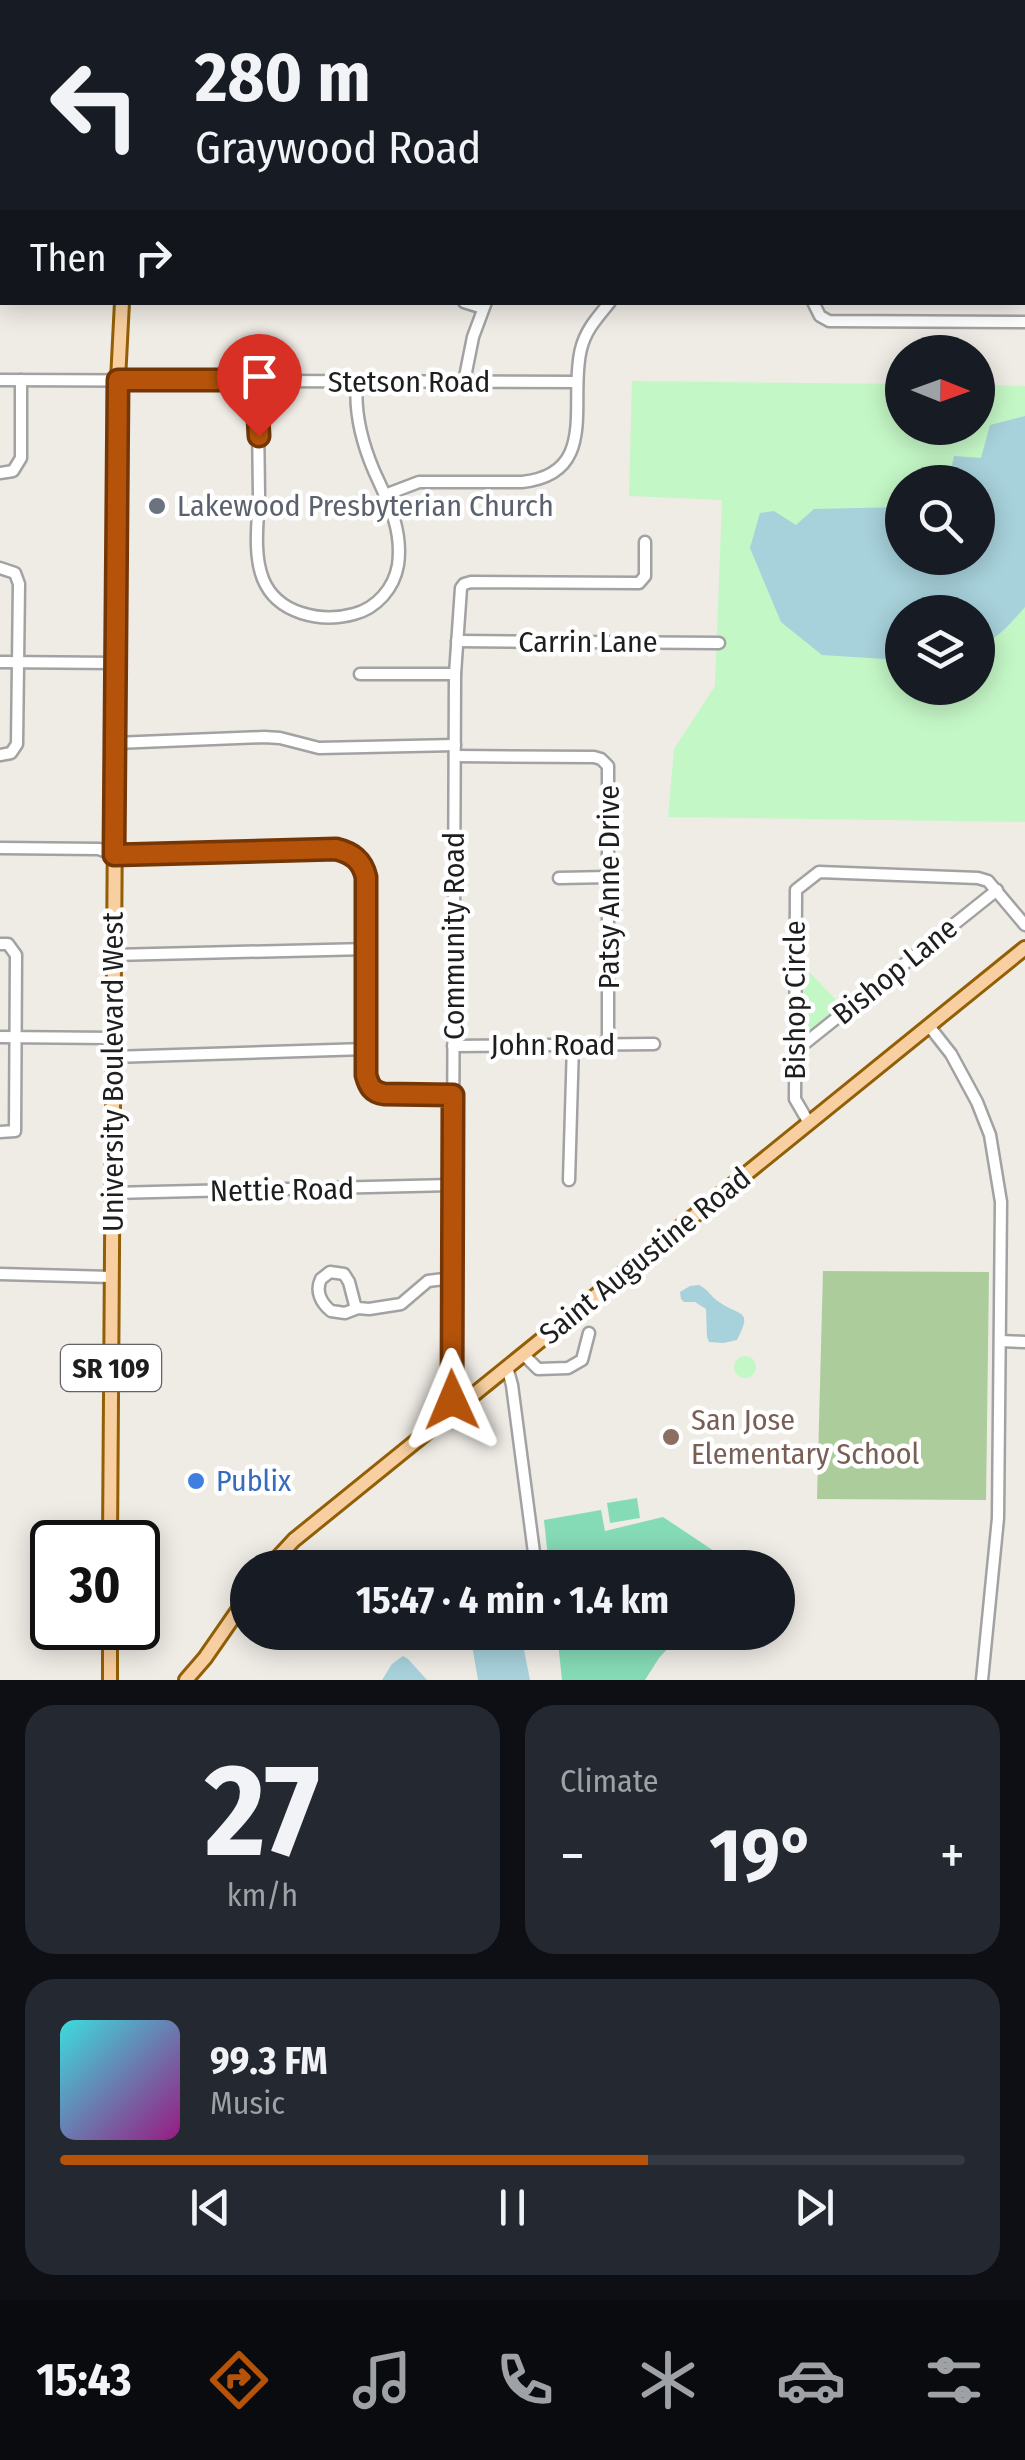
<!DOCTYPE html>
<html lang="en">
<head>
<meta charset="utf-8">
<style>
  :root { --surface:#171b24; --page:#242831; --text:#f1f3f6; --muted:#9ea1a6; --line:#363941; --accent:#b45309 }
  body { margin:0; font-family:"Fira Sans Condensed",sans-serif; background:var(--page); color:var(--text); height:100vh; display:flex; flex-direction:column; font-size:38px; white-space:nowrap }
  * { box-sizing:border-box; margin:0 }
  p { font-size:32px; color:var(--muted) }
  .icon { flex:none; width:55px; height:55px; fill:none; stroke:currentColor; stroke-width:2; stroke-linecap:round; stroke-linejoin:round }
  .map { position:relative; height:1680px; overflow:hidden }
  .details { display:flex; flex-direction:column; gap:25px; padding:25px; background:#0d0f14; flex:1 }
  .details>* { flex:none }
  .hud { position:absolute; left:0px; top:0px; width:1025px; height:305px; box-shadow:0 5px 25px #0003; background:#171b24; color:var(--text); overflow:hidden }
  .needle { width:65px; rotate:91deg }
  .buttons { position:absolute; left:885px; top:335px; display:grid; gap:20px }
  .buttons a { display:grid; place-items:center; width:110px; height:110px; border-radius:50%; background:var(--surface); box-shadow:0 5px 25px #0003; font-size:50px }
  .speed { position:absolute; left:30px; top:1520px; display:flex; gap:20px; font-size:50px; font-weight:700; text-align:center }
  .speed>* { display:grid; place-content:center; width:130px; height:130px; border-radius:50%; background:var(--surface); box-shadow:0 5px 25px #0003; line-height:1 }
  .speed .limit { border:5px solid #111; border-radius:15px; background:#fff; color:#111 }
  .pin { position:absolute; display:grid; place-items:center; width:85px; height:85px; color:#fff; margin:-102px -42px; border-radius:50% 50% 50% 0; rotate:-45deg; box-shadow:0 0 10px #0007 }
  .pin .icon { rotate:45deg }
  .me { position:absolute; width:110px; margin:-55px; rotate:359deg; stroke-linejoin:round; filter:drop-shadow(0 0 8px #0008) }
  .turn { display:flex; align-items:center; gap:35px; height:210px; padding:0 30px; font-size:45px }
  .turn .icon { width:130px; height:130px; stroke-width:2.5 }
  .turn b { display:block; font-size:70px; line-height:85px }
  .then { display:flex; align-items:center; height:95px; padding:0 30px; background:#0003; gap:20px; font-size:38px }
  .big { font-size:75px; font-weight:700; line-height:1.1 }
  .details .card { flex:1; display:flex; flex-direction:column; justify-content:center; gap:15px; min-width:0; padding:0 35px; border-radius:30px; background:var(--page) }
  .details .dial { align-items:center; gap:0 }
  .dial b { font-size:130px; line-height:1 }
  .song { display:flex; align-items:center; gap:30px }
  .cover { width:120px; height:120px; border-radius:15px; background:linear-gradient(135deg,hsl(180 70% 55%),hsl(310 70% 35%)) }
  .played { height:10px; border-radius:5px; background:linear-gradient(90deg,var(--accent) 65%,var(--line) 65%) }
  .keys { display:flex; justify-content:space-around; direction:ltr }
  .heat { display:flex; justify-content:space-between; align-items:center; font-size:55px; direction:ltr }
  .details .tiles { flex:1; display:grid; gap:25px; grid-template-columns:1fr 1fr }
  .card:last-child { grid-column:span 2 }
  .trip { position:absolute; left:230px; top:1550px; width:565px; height:100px; border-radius:50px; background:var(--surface); box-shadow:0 5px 25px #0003; font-weight:700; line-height:100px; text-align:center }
  .menu { display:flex; height:160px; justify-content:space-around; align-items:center; background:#090b0e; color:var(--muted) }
  .menu .icon { width:70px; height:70px }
  .menu .active { color:var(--accent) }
  .menu b { font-size:45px; color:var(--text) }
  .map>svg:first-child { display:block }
</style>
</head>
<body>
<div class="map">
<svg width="1025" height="1680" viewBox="0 0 1025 1680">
  <rect width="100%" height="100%" fill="#efebe5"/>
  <polygon fill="#accd9b" points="823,1271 989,1272 986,1500 817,1499"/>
  <g fill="#c4f7c6" fill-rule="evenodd">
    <path d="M632,381l270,3v44h76v-43l47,1v436l-357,-5 6,-68 41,-63 7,-186 -93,-4zM902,482h76v76h-76zM902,612h76v76h-76z"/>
    <polygon points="810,973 841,1005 800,1041 800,974"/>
    <circle cx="745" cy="1367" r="11"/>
  </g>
  <g fill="#86dbb7">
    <polygon points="637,1498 640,1518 610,1523 607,1503"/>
    <polygon points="601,1510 605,1531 663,1517 738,1567 549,1567 544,1520"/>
    <polygon points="557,1633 557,1632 682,1633 659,1658 645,1680 562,1680"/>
  </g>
  <g fill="#a7d1db">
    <path d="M1025,416v191c-13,15 -28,33 -47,39v-34h-76v48h-1l-79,-5 -41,-33 -31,-74 10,-35 14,-2 22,14 18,-16 88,-2v51h76v-76h-33l4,-4 5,-22 27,2 9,-33z"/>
    <path d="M699,1285c10,5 11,11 20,17 22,15 34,7 18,38l-14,3 -14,-1 -2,-5 -1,-28 -11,-7h-11l-3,-3 -1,-7 10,-6z"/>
    <polygon points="476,1633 515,1633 523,1645 530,1680 478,1680 472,1645"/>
    <polygon points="403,1656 408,1659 427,1680 382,1680 392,1664"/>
  </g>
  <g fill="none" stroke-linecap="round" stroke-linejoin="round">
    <g stroke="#a2a2a2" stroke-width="15">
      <g id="minor">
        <polyline points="337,0 337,2"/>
        <polyline points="930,0 937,2"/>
        <polyline points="555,2 555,0"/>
        <polyline points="803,2 803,0"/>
        <polyline points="1022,63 1025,66"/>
        <polyline points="1022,205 1025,204"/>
        <polyline points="0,279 2,279"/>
        <polyline points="464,302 483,308"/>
        <polyline points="813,302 820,316 829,321 1025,322"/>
        <polyline points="0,380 577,382"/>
        <path d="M256,381c2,38 3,76 3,114 -1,26 -6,59 4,84 14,35 58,44 91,35 23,-6 40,-26 44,-49 5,-36 -10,-63 -24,-94 -12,-28 -20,-59 -17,-90"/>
        <polyline points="464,382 473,337 486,302"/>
        <polyline points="0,473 13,471 21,458 21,380"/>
        <path d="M385,495l34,-13h103c78,-8 46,-82 59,-133 5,-20 17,-32 29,-47"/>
        <polyline points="0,568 15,573 19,584 17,744 11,753 0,755"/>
        <polyline points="457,641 719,643"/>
        <polyline points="0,662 116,663"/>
        <polyline points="360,674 455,674"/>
        <polyline points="115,743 264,737 280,738 319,748 455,745"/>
        <polyline points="455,756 594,757 601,759 608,766 608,1044"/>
        <path d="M0,848l99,1 15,6 222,-6c17,4 25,11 30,28v198c3,11 7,17 18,19l69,1"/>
        <polyline points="559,878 609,877"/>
        <polyline points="0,944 8,944 16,955 15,1131 0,1132"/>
        <polyline points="113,955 367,949"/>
        <polyline points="929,1026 951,1054 977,1102 990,1135 1001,1202 998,1518 982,1680"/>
        <polyline points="0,1037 113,1038"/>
        <polyline points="453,1046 654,1044"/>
        <polyline points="794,1052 997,890"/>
        <polyline points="112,1057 366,1049"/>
        <polyline points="809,1123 795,1099 796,890 819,872 978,878 988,881 1025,925"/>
        <polyline points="569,1180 573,1044"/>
        <polyline points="112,1193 452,1185"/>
        <polyline points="0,1274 111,1277"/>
        <path d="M358,1308l-13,5 -14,-2c-10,-8 -16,-20 -10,-32l9,-7 14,2 5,8 6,23 3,3 11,1 32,-5 27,-23 24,-3"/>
        <polyline points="1001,1341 1025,1342"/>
        <polyline points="523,1354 538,1369 568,1368 582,1360 589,1333"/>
        <polyline points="507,1367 512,1385 536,1568"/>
        <polyline points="452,1411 455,674 461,588 464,584 471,582 639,583 645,576 645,542"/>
      </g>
    </g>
    <g stroke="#935f06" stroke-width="18">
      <g id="major">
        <polyline points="133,2 133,0"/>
        <polyline points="110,1542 118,380 122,302"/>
        <polyline points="268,1568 294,1540 1025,948"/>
        <polyline points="110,1680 110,1628"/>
        <polyline points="186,1680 205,1658 248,1596"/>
      </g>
    </g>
    <use href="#minor" stroke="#fff" stroke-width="10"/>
    <use href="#major" stroke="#f8cfa1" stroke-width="12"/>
  </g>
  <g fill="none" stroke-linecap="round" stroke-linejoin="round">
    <g stroke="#753606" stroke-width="25">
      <path id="route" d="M259,436l-3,-56h-138l-4,475 222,-6c16,4 26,11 30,28v198c3,11 6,17 18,19l69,1 -1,305"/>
    </g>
    <use href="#route" stroke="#b45309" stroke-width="18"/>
  </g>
  <circle fill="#6b7280" stroke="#fff" stroke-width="4" cx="157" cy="506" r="10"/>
  <circle fill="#8d6e63" stroke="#fff" stroke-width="4" cx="671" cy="1437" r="10"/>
  <circle fill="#3f7fe0" stroke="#fff" stroke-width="4" cx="196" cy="1481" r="10"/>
  <g text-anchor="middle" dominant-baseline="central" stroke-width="9" stroke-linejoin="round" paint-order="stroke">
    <rect fill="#fff" stroke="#626262" stroke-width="2.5" x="61" y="1345" width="100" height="46" rx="8"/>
    <g font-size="28" font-weight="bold" fill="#1e1e1e">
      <text x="111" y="1368">SR 109</text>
    </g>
    <g font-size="30" fill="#1e1e1e" stroke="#fff">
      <text x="409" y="382">Stetson Road</text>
      <text x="588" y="642">Carrin Lane</text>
      <text transform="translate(609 887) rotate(-90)">Patsy Anne Drive</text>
      <text transform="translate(454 936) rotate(-90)">Community Road</text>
      <text transform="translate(895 971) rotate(-39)">Bishop Lane</text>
      <text transform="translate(795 1000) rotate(-90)">Bishop Circle</text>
      <text x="553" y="1045">John Road</text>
      <text transform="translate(113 1072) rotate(-90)">University Boulevard West</text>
      <text transform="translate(282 1190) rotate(-1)">Nettie Road</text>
      <text transform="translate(645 1256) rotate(-39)">Saint Augustine Road</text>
    </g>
    <g font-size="30" fill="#5b616d" stroke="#fff" text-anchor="start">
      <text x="177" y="506">Lakewood Presbyterian Church</text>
    </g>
    <g font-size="30" fill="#785e54" stroke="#fff" text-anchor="start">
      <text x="691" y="1420">San Jose<tspan x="691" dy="34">Elementary School</tspan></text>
    </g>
    <g font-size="30" fill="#366cbe" stroke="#fff" text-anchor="start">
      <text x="216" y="1481">Publix</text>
    </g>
  </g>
</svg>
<div class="buttons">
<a><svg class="needle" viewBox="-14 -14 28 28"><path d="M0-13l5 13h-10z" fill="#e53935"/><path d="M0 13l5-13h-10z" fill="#9ea1a6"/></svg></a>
<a><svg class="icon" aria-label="search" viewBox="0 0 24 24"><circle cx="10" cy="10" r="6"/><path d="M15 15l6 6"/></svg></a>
<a><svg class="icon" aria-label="layers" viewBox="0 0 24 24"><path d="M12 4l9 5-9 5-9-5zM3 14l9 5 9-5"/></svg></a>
</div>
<div class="speed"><div class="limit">30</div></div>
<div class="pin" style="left:259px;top:436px;background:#d93025"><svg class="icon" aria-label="arrive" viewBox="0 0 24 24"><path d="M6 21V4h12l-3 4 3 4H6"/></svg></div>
<svg class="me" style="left:452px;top:1400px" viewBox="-20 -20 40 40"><path d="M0-17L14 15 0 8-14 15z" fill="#b45309" stroke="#fff" stroke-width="4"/></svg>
<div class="trip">15:47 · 4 min · 1.4 km</div>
<div class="hud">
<div class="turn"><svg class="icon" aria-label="left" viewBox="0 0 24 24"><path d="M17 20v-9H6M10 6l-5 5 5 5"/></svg><div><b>280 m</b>Graywood Road</div></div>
<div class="then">Then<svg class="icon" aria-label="right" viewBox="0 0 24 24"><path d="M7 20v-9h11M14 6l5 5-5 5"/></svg></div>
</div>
</div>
<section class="details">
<div class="tiles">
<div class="card dial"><b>27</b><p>km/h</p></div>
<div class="card"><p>Climate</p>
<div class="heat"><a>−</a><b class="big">19°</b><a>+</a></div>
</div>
<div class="card">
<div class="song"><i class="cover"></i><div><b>99.3 FM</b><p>Music</p></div></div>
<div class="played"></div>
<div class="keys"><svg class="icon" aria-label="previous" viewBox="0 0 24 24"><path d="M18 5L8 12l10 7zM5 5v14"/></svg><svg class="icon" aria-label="pause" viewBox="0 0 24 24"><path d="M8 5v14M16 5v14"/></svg><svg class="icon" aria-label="next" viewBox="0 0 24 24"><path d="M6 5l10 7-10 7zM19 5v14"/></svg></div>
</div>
</div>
</section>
<nav class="menu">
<b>15:43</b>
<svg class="icon active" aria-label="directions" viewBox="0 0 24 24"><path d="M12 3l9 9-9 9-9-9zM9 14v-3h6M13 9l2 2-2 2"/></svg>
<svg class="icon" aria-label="music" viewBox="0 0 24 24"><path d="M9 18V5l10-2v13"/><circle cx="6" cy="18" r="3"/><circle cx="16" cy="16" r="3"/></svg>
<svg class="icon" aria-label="phone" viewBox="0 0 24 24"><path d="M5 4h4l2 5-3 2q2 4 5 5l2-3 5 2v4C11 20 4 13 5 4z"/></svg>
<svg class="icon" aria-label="climate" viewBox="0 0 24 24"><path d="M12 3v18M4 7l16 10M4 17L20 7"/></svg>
<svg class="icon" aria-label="car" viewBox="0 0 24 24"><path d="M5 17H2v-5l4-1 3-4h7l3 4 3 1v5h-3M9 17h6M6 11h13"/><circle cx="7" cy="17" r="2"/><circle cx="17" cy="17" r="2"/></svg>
<svg class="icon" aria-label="filters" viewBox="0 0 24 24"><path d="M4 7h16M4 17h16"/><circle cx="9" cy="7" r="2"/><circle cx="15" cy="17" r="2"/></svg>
</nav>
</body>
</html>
